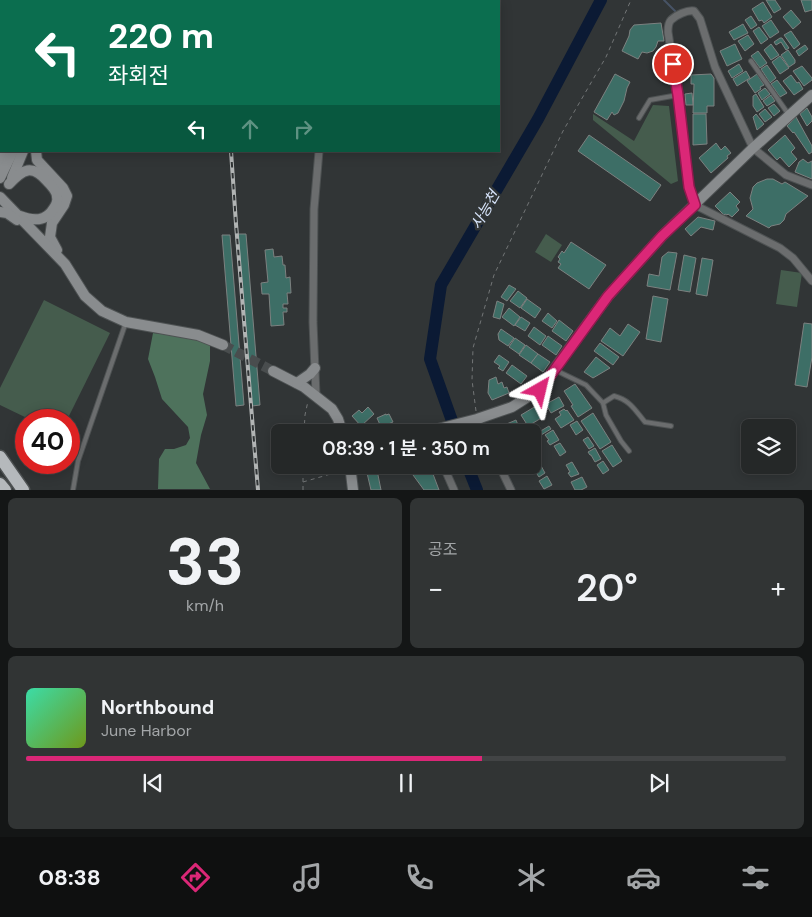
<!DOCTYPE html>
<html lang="ko">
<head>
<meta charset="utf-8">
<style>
  :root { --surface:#252828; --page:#313434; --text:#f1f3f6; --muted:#a3a6a8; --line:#424445; --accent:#db2777 }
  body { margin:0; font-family:"DM Sans","Noto Sans KR",sans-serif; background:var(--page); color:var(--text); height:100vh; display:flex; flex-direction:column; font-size:19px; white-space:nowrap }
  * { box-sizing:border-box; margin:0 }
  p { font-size:16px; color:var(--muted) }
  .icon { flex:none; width:28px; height:28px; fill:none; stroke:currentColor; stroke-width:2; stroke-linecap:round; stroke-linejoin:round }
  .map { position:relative; height:490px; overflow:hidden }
  .sheet { display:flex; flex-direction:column; gap:8px; padding:8px; background:#141616; flex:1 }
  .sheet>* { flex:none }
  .top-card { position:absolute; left:0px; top:0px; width:500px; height:152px; box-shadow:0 2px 12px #0003,0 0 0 1px var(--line); background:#0b6e4f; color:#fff; overflow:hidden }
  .fabs { position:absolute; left:741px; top:419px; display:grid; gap:10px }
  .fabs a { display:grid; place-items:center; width:55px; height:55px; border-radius:8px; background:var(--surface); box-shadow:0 2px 12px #0003,0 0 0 1px var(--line); font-size:25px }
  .speed { position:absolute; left:15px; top:409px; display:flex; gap:10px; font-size:25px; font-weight:700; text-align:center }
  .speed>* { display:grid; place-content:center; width:65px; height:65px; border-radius:50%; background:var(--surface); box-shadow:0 2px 12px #0003,0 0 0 1px var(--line); line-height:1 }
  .speed .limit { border:8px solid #d22; background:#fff; color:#111 }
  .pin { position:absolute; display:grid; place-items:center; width:42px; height:42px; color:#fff; margin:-21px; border:2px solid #fff; border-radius:50%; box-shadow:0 1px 5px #0007 }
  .me { position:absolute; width:55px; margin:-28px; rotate:37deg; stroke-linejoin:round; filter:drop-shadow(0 0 4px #0008) }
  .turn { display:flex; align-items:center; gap:18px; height:105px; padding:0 25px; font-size:22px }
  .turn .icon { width:65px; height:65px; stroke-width:2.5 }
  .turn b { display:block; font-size:35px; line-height:42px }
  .lanes { display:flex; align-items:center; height:48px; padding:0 25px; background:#0003; justify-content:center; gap:25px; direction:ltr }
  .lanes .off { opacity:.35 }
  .big { font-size:38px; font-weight:600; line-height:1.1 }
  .sheet .tile { flex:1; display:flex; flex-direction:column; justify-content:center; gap:8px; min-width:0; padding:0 18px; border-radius:8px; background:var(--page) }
  .sheet .dial { align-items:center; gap:0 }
  .dial b { font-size:65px; line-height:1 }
  .song { display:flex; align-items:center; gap:15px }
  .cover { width:60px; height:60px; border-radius:8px; background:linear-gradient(135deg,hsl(160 70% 55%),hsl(80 70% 35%)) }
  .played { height:5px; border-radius:2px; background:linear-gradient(90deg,var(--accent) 60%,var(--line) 60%) }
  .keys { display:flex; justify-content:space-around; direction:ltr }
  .heat { display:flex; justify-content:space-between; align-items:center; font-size:28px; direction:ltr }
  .sheet .tiles { flex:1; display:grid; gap:8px; grid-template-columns:1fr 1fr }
  .tile:last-child { grid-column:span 2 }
  .trip { position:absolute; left:271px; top:424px; width:270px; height:50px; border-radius:8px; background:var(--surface); box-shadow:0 2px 12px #0003,0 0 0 1px var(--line); font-weight:600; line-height:50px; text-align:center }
  .menu { display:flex; height:80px; justify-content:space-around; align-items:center; background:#0f1010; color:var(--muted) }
  .menu .icon { width:35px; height:35px }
  .menu .on { color:var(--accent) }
  .menu b { font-size:22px; color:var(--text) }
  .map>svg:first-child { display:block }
</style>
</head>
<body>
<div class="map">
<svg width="812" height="490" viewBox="0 0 812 490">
  <rect width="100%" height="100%" fill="#313536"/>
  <g fill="#455c4d">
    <polygon points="653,105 669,106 678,181 671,184 593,120 593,114 634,141"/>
    <polygon points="546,234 562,245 551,262 535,252"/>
    <polygon points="781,270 802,273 797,307 776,304"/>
    <polygon points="44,300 110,333 67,420 31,420 0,405 0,388"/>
  </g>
  <polygon fill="#4e725c" points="153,333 197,337 210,345 210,361 203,394 207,415 201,435 196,463 210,489 158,489 159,459 165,449 174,449 186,445 190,438 188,427 162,399 155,377 148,359"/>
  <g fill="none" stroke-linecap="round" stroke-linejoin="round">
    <polyline stroke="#475365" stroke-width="2" points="664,0 677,13"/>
    <g stroke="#0b1a34" stroke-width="12">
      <polyline points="456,432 430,359 441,285 538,119 601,0"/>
      <polyline points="467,465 477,490"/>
    </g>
  </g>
  <g fill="#3d6e66" stroke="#7c8180">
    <polygon points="766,0 775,0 781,9 774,13"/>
    <polygon points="801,0 812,0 812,10 805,12"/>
    <polygon points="763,2 772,17 764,23 762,20 759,21 752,9"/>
    <polygon points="791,10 801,22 793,29 783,17"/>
    <polygon points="751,16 757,25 751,29 745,20"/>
    <polygon points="771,20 779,32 770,38 762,26"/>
    <polygon points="661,23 664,41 658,41 656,47 653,51 647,53 642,52 638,59 622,51 629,36 630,30 634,25"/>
    <polygon points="743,24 748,33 734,40 729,32"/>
    <polygon points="759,27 768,39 761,44 753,31"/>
    <polygon points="791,31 800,44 794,49 784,35"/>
    <polygon points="748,35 754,44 745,51 738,41"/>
    <polygon points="780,38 782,38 789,48 786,50 781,42 776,45 774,42"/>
    <polygon points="735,44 742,59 727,66 720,51"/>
    <polygon points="771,44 779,55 771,60 764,50"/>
    <polygon points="805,45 808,49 799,56 796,51"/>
    <polygon points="788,50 795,60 795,63 789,67 781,55"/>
    <polygon points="758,51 767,63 760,68 751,56"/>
    <polygon points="780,56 789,68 780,74 772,62"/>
    <polygon points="739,64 743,71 732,78 728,71"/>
    <polygon points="767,65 776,78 770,83 761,69"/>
    <polygon points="802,66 812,78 812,80 804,86 793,71"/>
    <polygon points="746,71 750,78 737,86 733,79"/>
    <polygon points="615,74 630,82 627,88 624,101 618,113 614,115 612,112 607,120 594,112"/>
    <polygon points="711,74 714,78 714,106 707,106 707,113 693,113 694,84 691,84 691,75"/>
    <polygon points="757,74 764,85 760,87 761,89 755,93 747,81"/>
    <polygon points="791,75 797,83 799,82 803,89 794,95 783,81"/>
    <polygon points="777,80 787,93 780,97 771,84"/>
    <polygon points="765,88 770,94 762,100 758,93"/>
    <polygon points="692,93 693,105 686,105 685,94"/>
    <polygon points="756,94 764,107 757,112 753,106 753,96"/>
    <polygon points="771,95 775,101 767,106 763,101"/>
    <polygon points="774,104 780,111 774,116 768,108"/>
    <polygon points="807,108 812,117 812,121 807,126 800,114"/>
    <polygon points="765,109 772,117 765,122 759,114"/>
    <polygon points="693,114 706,114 707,144 693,145"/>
    <polygon points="756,114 764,124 757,130 753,117"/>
    <polygon points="796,117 812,146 812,152 809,154 794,132 793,133 787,126"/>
    <polygon points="589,135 661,185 650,201 578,151"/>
    <polygon points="785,135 795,148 791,152 797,159 789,167 780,157 777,160 768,150"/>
    <polygon points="716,143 721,150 725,146 731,153 727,156 728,158 711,173 699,158"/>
    <polygon points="803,159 808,163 812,161 812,179 795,172 799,162"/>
    <polygon points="767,179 773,179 782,184 785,182 808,196 786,214 784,220 780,224 771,226 769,228 746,216 753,209 750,198 753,187 757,183"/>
    <polygon points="730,192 740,202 736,206 739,210 732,217 728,214 727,215 725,214 724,215 715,206"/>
    <polygon points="698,217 715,221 713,230 701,227 691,236 685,229"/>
    <polygon points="238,234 246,234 260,405 252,406"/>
    <polygon points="222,235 230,235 244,405 236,406"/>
    <polygon points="571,242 606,265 589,289 558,268 561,264 558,262 560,259 558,257 562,251 564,253"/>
    <polygon points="273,249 274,257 282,256 283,265 285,265 286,278 290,277 291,293 287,293 288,304 283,304 283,308 287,308 287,312 283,312 284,325 271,326 269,294 262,294 261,283 268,282 265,250"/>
    <polygon points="668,252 677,253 670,290 647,286 649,274 659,276 662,257"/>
    <polygon points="684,255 696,258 690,292 678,290"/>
    <polygon points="702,258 713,260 707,296 696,294"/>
    <polygon points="509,285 516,289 507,301 501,297"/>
    <polygon points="518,291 527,298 520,308 510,301"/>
    <polygon points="653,296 668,299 661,342 646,339"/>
    <polygon points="527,299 541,309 535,318 521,308"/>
    <polygon points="497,301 504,304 500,319 493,317"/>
    <polygon points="509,308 520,317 514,326 502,317"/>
    <polygon points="548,313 557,321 552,328 542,321"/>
    <polygon points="521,317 530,323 525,331 515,325"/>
    <polygon points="559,320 573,331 566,341 552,331"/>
    <polygon points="804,323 812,324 812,357 807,387 795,385"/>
    <polygon points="628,324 640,332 623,356 601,341 610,328 620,336"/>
    <polygon points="534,327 546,336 540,345 528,336"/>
    <polygon points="501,329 514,338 508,346 499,340 498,334"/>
    <polygon points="548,336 562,346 556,355 542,345"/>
    <polygon points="515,338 525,345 519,354 509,347"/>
    <polygon points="600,343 619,357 613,365 594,351"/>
    <polygon points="526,345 538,354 531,363 519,355"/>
    <polygon points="538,354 550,362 543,372 531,363"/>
    <polygon points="499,355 509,362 503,371 498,368 500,366 494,362"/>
    <polygon points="596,357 610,368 593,378 584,372"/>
    <polygon points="512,365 527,376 521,384 506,373"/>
    <polygon points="496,377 498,384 502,382 504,388 507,387 509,393 492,400 488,393 489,380"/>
    <polygon points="575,384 592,408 578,417 571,406 573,405 564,391"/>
    <polygon points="559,397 564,406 551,413 546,404"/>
    <polygon points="536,406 543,417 528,426 521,415"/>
    <polygon points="368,407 374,414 361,426 352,416 359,410 362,413"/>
    <polygon points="564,409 566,411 567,410 574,420 561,428 555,419 561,415 559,412"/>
    <polygon points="593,413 611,442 600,449 581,421"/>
    <polygon points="386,414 386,415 389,414 393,422 381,427 377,418"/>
    <polygon points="516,420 520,430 516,432 504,432 502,426"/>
    <polygon points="577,421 583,430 576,435 570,425"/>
    <polygon points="549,426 551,429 536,438 534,435"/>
    <polygon points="553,430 559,440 550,445 547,441 549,440 545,435"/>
    <polygon points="588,437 594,446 589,449 583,440"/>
    <polygon points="560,443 566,452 560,456 554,446"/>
    <polygon points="612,445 622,461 613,467 602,451"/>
    <polygon points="595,448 601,459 595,462 591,455 590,455 588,452"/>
    <polygon points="603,461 609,470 603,474 597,465"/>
    <polygon points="572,462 579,474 571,477 568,473 570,472 566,465"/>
    <polygon points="540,464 545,473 539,477 533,468"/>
    <polygon points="426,465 433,474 439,490 424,490 413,475"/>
    <polygon points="377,470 381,490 371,490 367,473"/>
    <polygon points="547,476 552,485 544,489 539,481"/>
    <polygon points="582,477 587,487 581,490 575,490 571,482"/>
  </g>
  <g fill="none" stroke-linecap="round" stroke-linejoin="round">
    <polyline stroke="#494d4e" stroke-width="10" stroke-dasharray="10 5" stroke-linecap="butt" points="223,345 273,371"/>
    <g stroke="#4e5253" stroke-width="6">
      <g id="lane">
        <polyline points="751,61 789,115"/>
        <polyline points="639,118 650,100 678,95"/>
        <polyline points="555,370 586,385 603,403 606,415 621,441 629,451"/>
        <path d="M603,403l11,-7c16,4 21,14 31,26l26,4"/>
        <polyline points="73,490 78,461 126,322"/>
      </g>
    </g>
    <g stroke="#4e5253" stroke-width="9">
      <g id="street">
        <polyline points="318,0 318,1"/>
        <polyline points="32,1 32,0"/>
        <polyline points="0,11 1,11"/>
        <path d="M812,185l-26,-10 -33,-27 -38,-81 -15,-48 -6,-8c-7,-1 -18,4 -23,9 -3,3 -3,8 -3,12l10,63 11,92 6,18 85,43 13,10 19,23"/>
        <polyline points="316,395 313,322 314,209 319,151"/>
        <polyline points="477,419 483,432"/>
        <polyline points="443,465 454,490"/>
        <polyline points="499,465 511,490"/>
      </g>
    </g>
    <g stroke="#4e5253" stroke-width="12">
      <g id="secondary">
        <polyline points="61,1 61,0"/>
        <polyline points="71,1 71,0"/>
        <polyline points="36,151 37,160 63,188 67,196 64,205 52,223 50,237 57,250"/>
        <polyline points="0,162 6,151"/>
        <polyline points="0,178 13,151"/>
        <polyline points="12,178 23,151"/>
        <path d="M9,184c14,-15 23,-20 38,-3 4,4 10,10 10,16 1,4 -1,8 -3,11 -8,14 -21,13 -34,8"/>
        <polyline points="0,197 65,264 85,296 102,311 126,322 198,335 223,345"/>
        <polyline points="0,212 7,213 17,220"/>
        <polyline points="273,371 304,387 332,409 338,419 342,432"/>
        <polyline points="297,383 310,374 315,368"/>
        <polyline points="426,432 477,419 512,407 539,390 608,296 662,236 753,148 812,95"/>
        <polyline points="350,465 353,490"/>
      </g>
    </g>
    <g stroke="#4e5253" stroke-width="15">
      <g id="highway">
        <polyline points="0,457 23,490"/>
        <polyline points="0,484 5,490"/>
      </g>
    </g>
    <g stroke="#737677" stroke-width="1" stroke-dasharray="4 4" stroke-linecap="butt">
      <polyline points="476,411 472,380 473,348 494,275 563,131 606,57 631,0"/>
      <polyline points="304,432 305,415 308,401"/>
      <polyline points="303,482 341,471"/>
      <polyline points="303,490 303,465"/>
    </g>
    <use href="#lane" stroke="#6b6d6e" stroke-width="4"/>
    <use href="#street" stroke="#6b6d6e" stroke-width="7"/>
    <use href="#secondary" stroke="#898c8e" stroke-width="10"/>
    <use href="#highway" stroke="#b5b9bc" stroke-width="12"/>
    <g stroke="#b1b4b4" stroke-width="4">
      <g id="rail">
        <polyline points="217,0 217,1"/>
        <polyline points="231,151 236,224 258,490"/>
      </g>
    </g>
    <use href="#rail" stroke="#313536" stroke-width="2" stroke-dasharray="5.5" stroke-linecap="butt"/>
  </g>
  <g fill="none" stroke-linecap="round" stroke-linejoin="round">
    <g stroke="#8e194d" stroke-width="12">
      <polyline id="route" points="540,390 608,296 662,236 695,205 689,187 678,95 673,64"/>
    </g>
    <use href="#route" stroke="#db2777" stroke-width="9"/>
  </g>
  <g text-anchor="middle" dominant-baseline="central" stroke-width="5" stroke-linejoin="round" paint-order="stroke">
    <g font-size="15" font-style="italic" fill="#d7e4fb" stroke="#313536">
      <text transform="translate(485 210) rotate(-60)">사능천</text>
    </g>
  </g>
</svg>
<div class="fabs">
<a><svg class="icon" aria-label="layers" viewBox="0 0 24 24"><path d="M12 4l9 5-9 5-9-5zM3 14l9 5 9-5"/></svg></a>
</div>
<div class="speed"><div class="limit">40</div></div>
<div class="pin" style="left:673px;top:64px;background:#d93025"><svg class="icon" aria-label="arrive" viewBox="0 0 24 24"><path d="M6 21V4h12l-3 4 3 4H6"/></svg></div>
<svg class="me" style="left:540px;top:390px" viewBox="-20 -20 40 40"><path d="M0-17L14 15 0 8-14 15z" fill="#db2777" stroke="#fff" stroke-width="4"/></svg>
<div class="trip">08:39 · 1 분 · 350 m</div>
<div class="top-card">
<div class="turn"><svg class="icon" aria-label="left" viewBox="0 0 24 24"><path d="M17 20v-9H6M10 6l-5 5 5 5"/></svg><div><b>220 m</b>좌회전</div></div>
<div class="lanes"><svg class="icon" aria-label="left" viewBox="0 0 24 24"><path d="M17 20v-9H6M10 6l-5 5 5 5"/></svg><svg class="icon off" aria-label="ahead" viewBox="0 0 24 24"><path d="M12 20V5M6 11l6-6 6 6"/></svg><svg class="icon off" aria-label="right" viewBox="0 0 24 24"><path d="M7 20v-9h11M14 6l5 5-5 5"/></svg></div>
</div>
</div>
<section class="sheet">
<div class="tiles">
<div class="tile dial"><b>33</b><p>km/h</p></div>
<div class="tile"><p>공조</p>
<div class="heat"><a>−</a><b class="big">20°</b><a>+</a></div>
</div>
<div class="tile">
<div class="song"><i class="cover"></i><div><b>Northbound</b><p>June Harbor</p></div></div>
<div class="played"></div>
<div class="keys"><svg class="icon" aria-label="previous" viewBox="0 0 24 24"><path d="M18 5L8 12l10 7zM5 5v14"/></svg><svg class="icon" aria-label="pause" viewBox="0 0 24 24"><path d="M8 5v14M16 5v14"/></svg><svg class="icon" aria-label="next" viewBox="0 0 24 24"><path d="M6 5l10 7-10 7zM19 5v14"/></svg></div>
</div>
</div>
</section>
<nav class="menu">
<b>08:38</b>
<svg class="icon on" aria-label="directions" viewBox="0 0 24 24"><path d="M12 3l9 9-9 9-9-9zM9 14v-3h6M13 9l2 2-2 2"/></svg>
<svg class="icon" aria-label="music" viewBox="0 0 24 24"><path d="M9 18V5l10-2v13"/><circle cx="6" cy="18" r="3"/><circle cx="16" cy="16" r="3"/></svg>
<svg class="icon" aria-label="phone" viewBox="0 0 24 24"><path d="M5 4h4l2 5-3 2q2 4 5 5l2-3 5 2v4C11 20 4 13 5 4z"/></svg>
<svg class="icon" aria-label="climate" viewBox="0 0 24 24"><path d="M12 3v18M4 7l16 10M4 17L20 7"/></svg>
<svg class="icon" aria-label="car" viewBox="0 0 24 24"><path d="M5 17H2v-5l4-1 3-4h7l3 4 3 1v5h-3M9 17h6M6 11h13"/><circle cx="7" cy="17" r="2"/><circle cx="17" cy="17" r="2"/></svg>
<svg class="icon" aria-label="filters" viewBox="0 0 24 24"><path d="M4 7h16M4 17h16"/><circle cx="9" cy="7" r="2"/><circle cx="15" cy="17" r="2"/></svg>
</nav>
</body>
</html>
